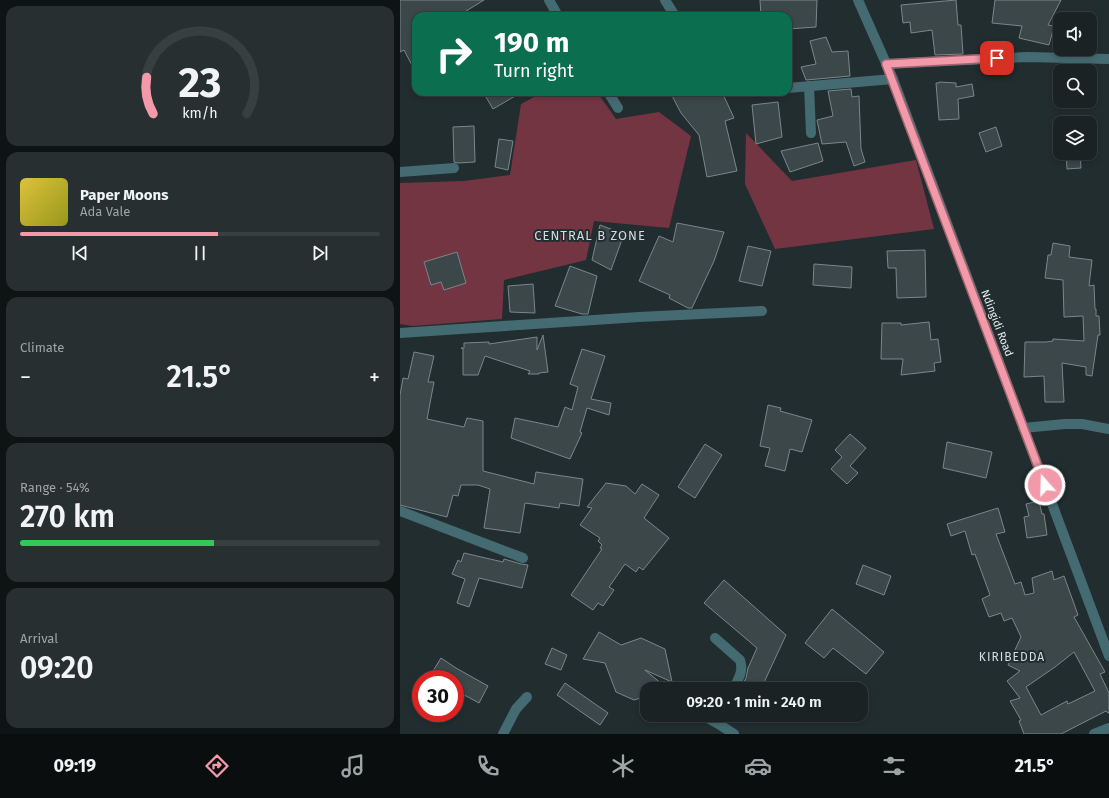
<!DOCTYPE html>
<html lang="en">
<head>
<meta charset="utf-8">
<style>
  :root { --surface:#1a2223; --page:#272f30; --text:#f1f3f6; --muted:#9fa4a6; --line:#383f41; --accent:#f39aaa }
  body { margin:0; font-family:"Fira Sans",sans-serif; background:var(--page); color:var(--text); height:100vh; display:flex; flex-direction:column; font-size:15px; white-space:nowrap }
  * { box-sizing:border-box; margin:0 }
  p { font-size:13px; color:var(--muted) }
  .icon { flex:none; width:22px; height:22px; fill:none; stroke:currentColor; stroke-width:2; stroke-linecap:round; stroke-linejoin:round }
  .map { position:relative; flex:1; overflow:hidden }
  .drawer { display:flex; flex-direction:column; gap:6px; padding:6px; background:#0e1313; width:400px }
  .drawer>* { flex:none }
  .guide { position:absolute; left:12px; top:12px; width:380px; height:84px; border-radius:12px; box-shadow:0 2px 6px #0003,0 0 0 1px var(--line); background:#0b6e4f; color:#fff; overflow:hidden }
  .tools { position:absolute; left:653px; top:12px; display:grid; gap:8px }
  .tools a { display:grid; place-items:center; width:44px; height:44px; border-radius:8px; background:var(--surface); box-shadow:0 2px 6px #0003,0 0 0 1px var(--line); font-size:20px }
  .speed { position:absolute; left:12px; top:670px; display:flex; gap:8px; font-size:20px; font-weight:700; text-align:center }
  .speed>* { display:grid; place-content:center; width:52px; height:52px; border-radius:50%; background:var(--surface); box-shadow:0 2px 6px #0003,0 0 0 1px var(--line); line-height:1 }
  .speed .limit { border:6px solid #d22; background:#fff; color:#111 }
  .pin { position:absolute; display:grid; place-items:center; width:34px; height:34px; color:#fff; margin:-17px; border-radius:8px; box-shadow:0 2px 6px #0006 }
  .me { position:absolute; width:44px; margin:-22px; rotate:340deg; stroke-linejoin:round; filter:drop-shadow(0 0 3px #0008) }
  .turn { display:flex; align-items:center; gap:14px; height:84px; padding:0 16px; font-size:18px }
  .turn .icon { width:52px; height:52px; stroke-width:2.5 }
  .turn b { display:block; font-size:28px; line-height:34px }
  .big { font-size:30px; font-weight:600; line-height:1.1 }
  .drawer .widget { flex:1; display:flex; flex-direction:column; justify-content:center; gap:6px; min-width:0; padding:0 14px; border-radius:12px; background:var(--page) }
  .drawer .dial { align-items:center; gap:0 }
  .dial svg { height:104px; overflow:visible; fill:none; stroke:var(--line); stroke-width:7; stroke-linecap:round; text-anchor:middle }
  .dial text { fill:var(--text); stroke:none }
  .song { display:flex; align-items:center; gap:12px }
  .cover { width:48px; height:48px; border-radius:6px; background:linear-gradient(135deg,hsl(50 70% 55%),hsl(60 70% 35%)) }
  .played { height:4px; border-radius:2px; background:linear-gradient(90deg,var(--accent) 55%,var(--line) 55%) }
  .keys { display:flex; justify-content:space-around; direction:ltr }
  .heat { display:flex; justify-content:space-between; align-items:center; font-size:22px; direction:ltr }
  .charge { height:6px; border-radius:3px; background:linear-gradient(90deg,#34c759 54%,var(--line) 0) }
  .trip { position:absolute; left:240px; top:682px; width:228px; height:40px; border-radius:12px; background:var(--surface); box-shadow:0 2px 6px #0003,0 0 0 1px var(--line); font-weight:600; line-height:40px; text-align:center }
  .tab-bar { display:flex; height:64px; justify-content:space-around; align-items:center; background:#0a0e0e; color:var(--muted) }
  .tab-bar .icon { width:28px; height:28px }
  .tab-bar .current { color:var(--accent) }
  .tab-bar b { font-size:18px; color:var(--text) }
  main { display:flex; flex:1; min-height:0 }
  .map>svg:first-child { display:block }
</style>
</head>
<body>
<main>
<section class="drawer">
<div class="widget dial"><svg viewBox="0 0 100 80">
<path d="M14 69A42 42 0 1 1 86 69"/>
<path d="M14 69A42 42 0 0 1 9 41" stroke="#f39aaa"/>
<text x="50" y="56" font-size="32" font-weight="700">23</text>
<text x="50" y="72" font-size="11">km/h</text>
</svg></div>
<div class="widget">
<div class="song"><i class="cover"></i><div><b>Paper Moons</b><p>Ada Vale</p></div></div>
<div class="played"></div>
<div class="keys"><svg class="icon" aria-label="previous" viewBox="0 0 24 24"><path d="M18 5L8 12l10 7zM5 5v14"/></svg><svg class="icon" aria-label="pause" viewBox="0 0 24 24"><path d="M8 5v14M16 5v14"/></svg><svg class="icon" aria-label="next" viewBox="0 0 24 24"><path d="M6 5l10 7-10 7zM19 5v14"/></svg></div>
</div>
<div class="widget"><p>Climate</p>
<div class="heat"><a>−</a><b class="big">21.5°</b><a>+</a></div>
</div>
<div class="widget"><p>Range · 54%</p><b class="big">270 km</b><div class="charge"></div></div>
<div class="widget"><p>Arrival</p><b class="big">09:20</b></div>
</section>
<div class="map">
<svg width="709" height="734" viewBox="0 0 709 734">
  <rect width="100%" height="100%" fill="#222d2f"/>
  <g fill="#743543">
    <polygon points="143,92 197,92 216,119 259,112 291,136 269,228 194,221 186,260 104,280 102,319 13,326 0,324 0,183 64,181 110,175 121,104"/>
    <polygon points="346,133 392,181 516,160 534,229 375,249 345,184"/>
  </g>
  <g fill="#3b4749" stroke="#7a878a" fill-rule="evenodd">
    <polygon points="0,0 84,0 58,16 16,16 16,73 4,50 0,52"/>
    <polygon points="360,0 417,0 416,27 388,29 388,16 361,16"/>
    <polygon points="556,0 558,25 561,25 563,54 535,55 532,30 511,33 510,22 503,23 501,5"/>
    <polygon points="595,0 661,0 648,25 654,26 649,45 619,38 622,26 592,23"/>
    <polygon points="426,37 432,52 448,51 450,76 406,80 401,67 416,64 410,41"/>
    <polygon points="539,82 556,83 556,87 572,84 574,96 558,99 559,119 539,120 536,83 539,83"/>
    <polygon points="451,89 452,97 459,96 461,149 465,162 454,166 446,142 422,144 417,120 433,116 428,91"/>
    <polygon points="83,92 122,92 93,109"/>
    <polygon points="270,92 322,92 334,118 325,121 337,171 307,177 299,135 281,113"/>
    <polygon points="378,102 382,137 356,144 352,105"/>
    <polygon points="74,126 75,162 58,163 54,162 53,127"/>
    <polygon points="596,127 602,146 586,152 579,133"/>
    <polygon points="99,139 113,141 108,170 95,167"/>
    <polygon points="418,143 423,161 390,172 381,151"/>
    <polygon points="666,153 680,153 681,168 667,169"/>
    <polygon points="277,223 324,232 314,261 292,308 288,308 269,298 270,295 239,281 259,236 273,242"/>
    <polygon points="200,225 224,234 211,270 192,260"/>
    <polygon points="653,243 670,246 669,257 692,260 689,286 694,285 695,309 696,309 696,316 699,316 700,335 698,335 692,376 686,375 686,367 662,363 664,402 645,402 644,376 624,377 625,342 646,342 653,341 653,339 684,341 683,316 664,317 663,280 645,278 648,255 651,255"/>
    <polygon points="348,246 371,251 362,286 339,281"/>
    <polygon points="525,250 526,297 497,298 496,268 488,268 487,251"/>
    <polygon points="57,252 66,283 44,290 41,282 31,285 24,262"/>
    <polygon points="414,264 452,267 451,288 413,285"/>
    <polygon points="170,266 197,276 188,314 182,314 155,306"/>
    <polygon points="133,284 135,313 110,312 108,286"/>
    <polygon points="529,322 531,340 538,339 541,362 534,363 535,371 501,375 503,359 481,359 482,323 501,323 501,325"/>
    <polygon points="143,335 148,372 139,373 139,374 128,374 130,371 85,356 78,375 63,375 63,349 61,348 64,348 64,343 89,342 89,344 137,337 137,350"/>
    <polygon points="182,349 205,356 191,399 211,403 209,415 187,408 180,432 182,433 170,459 111,438 115,418 158,427 165,407 172,410 178,387 170,384"/>
    <polygon points="14,352 34,356 28,382 34,382 27,419 64,427 67,418 83,421 83,471 134,484 136,472 183,479 179,506 160,503 159,508 125,503 120,533 84,528 90,489 78,485 61,485 58,496 53,495 47,517 0,505 0,395 3,378 8,379"/>
    <polygon points="368,405 381,408 380,411 412,420 402,452 390,449 385,471 365,466 370,448 360,446"/>
    <polygon points="450,434 466,448 450,466 458,473 447,484 431,469 442,457 435,450"/>
    <polygon points="547,442 592,452 586,478 543,468"/>
    <polygon points="305,444 322,455 295,498 278,487"/>
    <polygon points="206,483 226,486 235,494 242,484 259,495 244,518 269,538 243,570 239,567 236,572 225,564 209,587 214,590 203,606 198,603 193,610 171,595 202,549 200,548 202,545 198,541 200,538 180,525 192,508 187,507"/>
    <polygon points="639,501 642,514 644,514 647,535 627,538 624,517 629,516 626,504"/>
    <path d="M598,508l7,24 -9,2 19,50 6,-2 4,13 9,-2 -2,-15 20,-7 2,9 10,-4 14,39 -4,2 31,55 -5,2 9,19v20h-1l-2,-2 -45,23h-37l-5,-13 2,-1 -11,-19 10,-3 -13,-17 13,-10 -12,-6 13,-28 -9,-19 -8,3 -3,-8 -12,4 -7,-18 8,-4 -15,-41 -3,1 -7,-24 -14,5 -4,-12zM674,652l21,39 -27,13 -1,-3 -26,14 -15,-28 29,-20z"/>
    <polygon points="64,553 103,562 104,559 121,564 128,565 122,588 79,578 69,607 57,603 65,579 52,574 58,560 61,562"/>
    <polygon points="463,565 491,576 484,595 456,584"/>
    <polygon points="324,580 386,635 361,689 340,689 346,678 348,668 357,648 304,603"/>
    <polygon points="432,609 484,652 466,674 433,648 424,658 405,643"/>
    <polygon points="199,632 221,645 241,638 265,649 272,682 245,670 268,689 247,689 247,696 234,700 216,692 205,663 183,659"/>
    <polygon points="152,648 167,655 161,670 145,664"/>
    <polygon points="41,658 56,668 88,686 79,703 55,690 55,679 28,679"/>
    <polygon points="165,683 208,713 200,725 157,695"/>
  </g>
  <g fill="none" stroke-linecap="round" stroke-linejoin="round">
    <g stroke="#456b72" stroke-width="10">
      <polyline points="149,0 158,16"/>
      <polyline points="265,0 275,16"/>
      <polyline points="458,0 493,79 709,656"/>
      <polyline points="486,64 628,57 709,59"/>
      <polyline points="409,86 411,133"/>
      <polyline points="388,88 493,79"/>
      <polyline points="208,92 218,108"/>
      <polyline points="0,172 54,168"/>
      <polyline points="0,333 239,317 362,311"/>
      <polyline points="623,428 665,424 682,424 709,429"/>
      <polyline points="0,511 123,558"/>
      <path d="M315,638l25,22c4,11 -2,20 -7,29"/>
      <polyline points="302,715 317,723"/>
      <polyline points="321,715 317,723 334,734"/>
      <polyline points="103,734 116,709 127,697"/>
      <polyline points="694,734 709,728"/>
    </g>
  </g>
  <g fill="none" stroke-linecap="round" stroke-linejoin="round">
    <g stroke="#9e646e" stroke-width="10">
      <polyline id="route" points="597,58 486,64 645,485"/>
    </g>
    <use href="#route" stroke="#f39aaa" stroke-width="7"/>
  </g>
  <g text-anchor="middle" dominant-baseline="central" stroke-width="4" stroke-linejoin="round" paint-order="stroke">
    <g font-size="11" fill="#eaf2f3" stroke="#222d2f">
      <text transform="translate(597 323) rotate(69)">Ndingidi Road</text>
    </g>
    <g font-size="12" letter-spacing="1" fill="#cfdee0" stroke="#222d2f">
      <text x="612" y="657">KIRIBEDDA</text>
    </g>
    <g font-size="13" letter-spacing="1" fill="#cfdee0" stroke="#222d2f">
      <text x="190" y="235">CENTRAL B ZONE</text>
    </g>
  </g>
</svg>
<div class="tools">
<a><svg class="icon" aria-label="sound" viewBox="0 0 24 24"><path d="M4 9h4l5-4v14l-5-4H4zM17 9q2 3 0 6"/></svg></a>
<a><svg class="icon" aria-label="search" viewBox="0 0 24 24"><circle cx="10" cy="10" r="6"/><path d="M15 15l6 6"/></svg></a>
<a><svg class="icon" aria-label="layers" viewBox="0 0 24 24"><path d="M12 4l9 5-9 5-9-5zM3 14l9 5 9-5"/></svg></a>
</div>
<div class="speed"><div class="limit">30</div></div>
<div class="pin" style="left:597px;top:58px;background:#d93025"><svg class="icon" aria-label="arrive" viewBox="0 0 24 24"><path d="M6 21V4h12l-3 4 3 4H6"/></svg></div>
<svg class="me" style="left:645px;top:485px" viewBox="-20 -20 40 40"><circle r="17" fill="#f39aaa" stroke="#fff" stroke-width="3"/><path d="M0-11L8 9 0 5-8 9z" fill="#fff"/></svg>
<div class="trip">09:20 · 1 min · 240 m</div>
<div class="guide">
<div class="turn"><svg class="icon" aria-label="right" viewBox="0 0 24 24"><path d="M7 20v-9h11M14 6l5 5-5 5"/></svg><div><b>190 m</b>Turn right</div></div>
</div>
</div>
</main>
<nav class="tab-bar">
<b>09:19</b>
<svg class="icon current" aria-label="directions" viewBox="0 0 24 24"><path d="M12 3l9 9-9 9-9-9zM9 14v-3h6M13 9l2 2-2 2"/></svg>
<svg class="icon" aria-label="music" viewBox="0 0 24 24"><path d="M9 18V5l10-2v13"/><circle cx="6" cy="18" r="3"/><circle cx="16" cy="16" r="3"/></svg>
<svg class="icon" aria-label="phone" viewBox="0 0 24 24"><path d="M5 4h4l2 5-3 2q2 4 5 5l2-3 5 2v4C11 20 4 13 5 4z"/></svg>
<svg class="icon" aria-label="climate" viewBox="0 0 24 24"><path d="M12 3v18M4 7l16 10M4 17L20 7"/></svg>
<svg class="icon" aria-label="car" viewBox="0 0 24 24"><path d="M5 17H2v-5l4-1 3-4h7l3 4 3 1v5h-3M9 17h6M6 11h13"/><circle cx="7" cy="17" r="2"/><circle cx="17" cy="17" r="2"/></svg>
<svg class="icon" aria-label="filters" viewBox="0 0 24 24"><path d="M4 7h16M4 17h16"/><circle cx="9" cy="7" r="2"/><circle cx="15" cy="17" r="2"/></svg>
<b>21.5°</b>
</nav>
</body>
</html>
